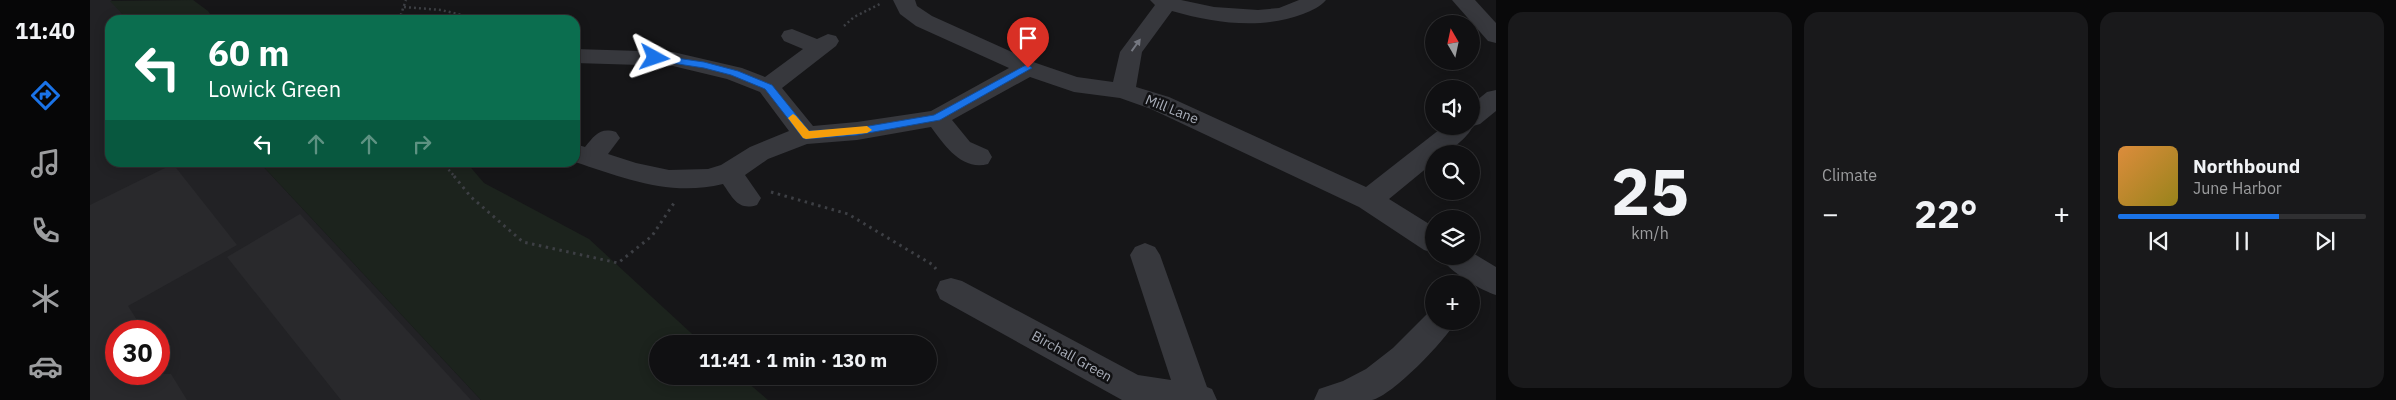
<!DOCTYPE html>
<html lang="en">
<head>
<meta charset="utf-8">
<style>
  :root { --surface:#101012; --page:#19191b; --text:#f1f3f6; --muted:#9c9d9f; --line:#303032; --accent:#1a73e8 }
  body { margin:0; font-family:"IBM Plex Sans",sans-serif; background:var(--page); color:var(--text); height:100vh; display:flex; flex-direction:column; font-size:19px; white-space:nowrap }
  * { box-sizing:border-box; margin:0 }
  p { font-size:16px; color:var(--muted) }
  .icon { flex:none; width:28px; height:28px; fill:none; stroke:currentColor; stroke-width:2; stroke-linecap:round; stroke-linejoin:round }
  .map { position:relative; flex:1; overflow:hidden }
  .side { display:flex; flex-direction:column; gap:12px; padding:12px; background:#09090a; width:900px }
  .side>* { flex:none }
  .banner { position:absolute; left:15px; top:15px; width:475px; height:152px; border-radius:15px; box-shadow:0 2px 12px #0003,0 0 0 1px var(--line); background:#0b6e4f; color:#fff; overflow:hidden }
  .needle { width:32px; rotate:351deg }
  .controls { position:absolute; left:1335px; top:15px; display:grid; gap:10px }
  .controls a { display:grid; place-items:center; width:55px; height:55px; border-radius:50%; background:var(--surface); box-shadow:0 2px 12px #0003,0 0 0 1px var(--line); font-size:25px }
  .speed { position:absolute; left:15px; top:320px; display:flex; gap:10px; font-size:25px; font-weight:700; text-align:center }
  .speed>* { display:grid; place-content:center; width:65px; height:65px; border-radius:50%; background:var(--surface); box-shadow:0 2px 12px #0003,0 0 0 1px var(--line); line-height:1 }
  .speed .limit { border:8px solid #d22; background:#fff; color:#111 }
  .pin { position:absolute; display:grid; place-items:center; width:42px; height:42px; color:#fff; margin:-51px -21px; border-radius:50% 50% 50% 0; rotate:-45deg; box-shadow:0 0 5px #0007 }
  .pin .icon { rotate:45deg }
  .me { position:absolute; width:55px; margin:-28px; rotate:95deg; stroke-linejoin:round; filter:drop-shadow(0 0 4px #0008) }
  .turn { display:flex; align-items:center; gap:18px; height:105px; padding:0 20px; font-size:22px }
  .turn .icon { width:65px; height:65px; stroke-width:2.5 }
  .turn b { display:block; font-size:35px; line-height:42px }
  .lanes { display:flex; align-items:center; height:48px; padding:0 20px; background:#0003; justify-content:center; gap:25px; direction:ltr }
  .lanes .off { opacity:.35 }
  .big { font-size:38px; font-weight:700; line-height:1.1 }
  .side .tile { flex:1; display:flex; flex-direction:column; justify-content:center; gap:8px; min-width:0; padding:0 18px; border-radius:15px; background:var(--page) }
  .side .dial { align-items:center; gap:0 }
  .dial b { font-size:65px; line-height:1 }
  .song { display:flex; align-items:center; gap:15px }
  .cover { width:60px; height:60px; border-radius:8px; background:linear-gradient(135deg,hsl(30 70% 55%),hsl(50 70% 35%)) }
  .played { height:5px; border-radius:2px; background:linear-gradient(90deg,var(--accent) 65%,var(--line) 65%) }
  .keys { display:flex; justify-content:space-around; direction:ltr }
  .heat { display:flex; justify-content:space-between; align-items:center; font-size:28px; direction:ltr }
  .side .tiles { flex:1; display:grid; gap:12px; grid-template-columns:repeat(3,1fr) }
  .trip { position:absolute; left:559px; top:335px; width:288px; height:50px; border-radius:25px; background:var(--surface); box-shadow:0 2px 12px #0003,0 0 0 1px var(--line); font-weight:700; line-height:50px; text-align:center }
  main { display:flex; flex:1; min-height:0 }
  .tab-bar { display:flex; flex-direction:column; width:90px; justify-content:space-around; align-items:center; background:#060607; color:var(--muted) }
  .tab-bar .icon { width:35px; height:35px }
  .tab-bar .selected { color:var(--accent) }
  .tab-bar b { font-size:22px; color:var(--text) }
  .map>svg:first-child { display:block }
</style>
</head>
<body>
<main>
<nav class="tab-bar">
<b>11:40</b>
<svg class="icon selected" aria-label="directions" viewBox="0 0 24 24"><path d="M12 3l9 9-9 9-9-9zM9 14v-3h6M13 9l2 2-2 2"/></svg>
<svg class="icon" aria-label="music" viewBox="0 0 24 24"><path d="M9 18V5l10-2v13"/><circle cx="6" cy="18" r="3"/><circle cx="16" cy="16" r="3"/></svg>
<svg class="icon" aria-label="phone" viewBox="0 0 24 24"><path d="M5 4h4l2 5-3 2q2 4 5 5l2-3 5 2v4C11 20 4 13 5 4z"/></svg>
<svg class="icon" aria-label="climate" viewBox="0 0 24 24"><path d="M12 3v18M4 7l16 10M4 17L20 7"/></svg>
<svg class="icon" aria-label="car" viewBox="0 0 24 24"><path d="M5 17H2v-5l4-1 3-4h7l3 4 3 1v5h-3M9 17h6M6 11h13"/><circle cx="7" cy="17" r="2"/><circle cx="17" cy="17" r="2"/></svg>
</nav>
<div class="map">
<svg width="1406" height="400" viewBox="0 0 1406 400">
  <rect width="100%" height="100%" fill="#161618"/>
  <path fill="#222225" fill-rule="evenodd" d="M0,0h22l-1,1 17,19h-18v142l150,1 221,237h-391zM26,331h43v43h-43z"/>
  <g fill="#1c231d">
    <polygon points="103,0 118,11 124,20 38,20 20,1"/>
    <polygon points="170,163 377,163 394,183 499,239 613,344 568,344 568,376 650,376 678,400 391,400"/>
  </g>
  <g fill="#29292c">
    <polygon points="83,164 147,245 38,306 54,331 26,331 26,374 81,374 97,400 0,400 0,205"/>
    <polygon points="210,214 381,400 251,400 137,257"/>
  </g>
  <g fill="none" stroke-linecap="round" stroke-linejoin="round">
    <g stroke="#3d3f44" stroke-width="2.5" stroke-dasharray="2 3" stroke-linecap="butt">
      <polyline points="314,7 351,10 393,20"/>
      <polyline points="309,20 316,0"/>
      <polyline points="754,26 764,17 790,4"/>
      <polyline points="352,162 365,177"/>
    </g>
    <g stroke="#3d3f44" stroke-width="3" stroke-dasharray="2.5 4.5" stroke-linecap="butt">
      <polyline points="364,176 381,197 433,242 528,263 562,236 586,200"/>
      <polyline points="681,192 758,214 843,265 846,269"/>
    </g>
    <g fill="#37383d" fill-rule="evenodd">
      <path d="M803,0h22l2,6 15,10 104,47 41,14 36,5 7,-30 35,-47 -5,-5h31l33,7 44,3 21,-2 20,-8h27c-6,7 -15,11 -23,14 -42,16 -89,9 -131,-3l-30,41 -6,35 33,10 197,90 78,-61h27v-21l16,-13 9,-2v21l-16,13 -7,2c-6,13 -25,28 -39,28v8l-45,37 45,28v26l-10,-3 -65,-43 -208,-98 -31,-11 -46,-6 -44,-15 -78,43 18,22 18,8 4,7 -4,7c-26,7 -43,-18 -57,-37l-74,13 -50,4 -39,15 -23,16 16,23 -4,7c-19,6 -24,-7 -34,-21 -53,13 -99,-6 -148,-22v-18l10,3c10,-12 15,-20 31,-15l4,6 -12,16 28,9 33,7 39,-1 13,-4 29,-18 39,-16 -29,-39 -33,-13 -54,-13 -98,-3v-14l98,3 69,16 23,9 38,-28 -19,-8 -3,-5 3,-5 8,-2 25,10 11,-5 8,2 3,5 -3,5 -54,42 31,38 44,-4 74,-11 78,-43 -93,-42 -16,-12z"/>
      <polygon points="1362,0 1385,0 1406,23 1406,43 1398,41"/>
      <polygon points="1055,243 1065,247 1070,255 1117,387 1122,389 1127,400 1032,400 850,299 846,290 850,281 861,278 872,281 1048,375 1081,380 1040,255 1045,247"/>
      <path d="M1381,252l25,15v28c-16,-5 -48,-24 -56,-39h31z"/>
      <path d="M1344,310v11h22c-10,19 -64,75 -84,79 -18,0 -40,0 -58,0l5,-11 24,-8 23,-12 27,-21 36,-36z"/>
    </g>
  </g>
  <defs><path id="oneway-solid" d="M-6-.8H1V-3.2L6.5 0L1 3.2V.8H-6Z" transform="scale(1.25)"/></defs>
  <use fill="#757881" href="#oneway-solid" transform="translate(1046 45) rotate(-54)"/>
  <polygon fill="#1a73e8" stroke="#114b97" points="565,55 614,62 648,71 682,85 719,131 767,128 844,115 934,66 938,65 942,68 850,120 767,135 716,139 713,138 675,89 641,75 614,68 562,60 562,56"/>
  <polygon fill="#f59e0b" points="703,114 706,116 719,131 777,126 782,130 777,133 716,139 713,138 698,118"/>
  <g text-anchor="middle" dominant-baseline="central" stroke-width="5" stroke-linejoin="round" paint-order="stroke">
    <g font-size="14" fill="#a8adb8" stroke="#111113">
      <text transform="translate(1082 109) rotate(22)">Mill Lane</text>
      <text transform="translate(982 356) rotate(29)">Birchall Green</text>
    </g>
  </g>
</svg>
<div class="controls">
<a><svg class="needle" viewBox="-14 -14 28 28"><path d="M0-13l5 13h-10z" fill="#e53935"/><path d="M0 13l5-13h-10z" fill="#9c9d9f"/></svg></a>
<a><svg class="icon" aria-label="sound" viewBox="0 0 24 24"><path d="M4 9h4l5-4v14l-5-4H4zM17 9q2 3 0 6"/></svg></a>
<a><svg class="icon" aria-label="search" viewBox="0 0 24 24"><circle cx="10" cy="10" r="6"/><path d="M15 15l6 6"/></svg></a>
<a><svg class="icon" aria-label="layers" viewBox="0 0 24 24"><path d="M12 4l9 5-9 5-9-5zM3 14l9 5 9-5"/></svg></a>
<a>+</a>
</div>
<div class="speed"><div class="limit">30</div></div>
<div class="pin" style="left:938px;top:68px;background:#d93025"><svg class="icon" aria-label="arrive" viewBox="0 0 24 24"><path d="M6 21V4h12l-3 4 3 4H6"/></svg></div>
<svg class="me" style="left:565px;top:58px" viewBox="-20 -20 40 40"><path d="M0-17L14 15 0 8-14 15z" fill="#1a73e8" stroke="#fff" stroke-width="4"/></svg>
<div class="trip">11:41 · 1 min · 130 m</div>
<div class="banner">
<div class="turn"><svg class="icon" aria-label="left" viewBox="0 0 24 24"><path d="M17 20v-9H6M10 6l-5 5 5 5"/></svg><div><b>60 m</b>Lowick Green</div></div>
<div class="lanes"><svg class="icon" aria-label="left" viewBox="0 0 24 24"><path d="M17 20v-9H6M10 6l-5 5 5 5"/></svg><svg class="icon off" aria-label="ahead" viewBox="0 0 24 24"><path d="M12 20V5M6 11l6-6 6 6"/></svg><svg class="icon off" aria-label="ahead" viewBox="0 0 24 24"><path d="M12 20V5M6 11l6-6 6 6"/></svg><svg class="icon off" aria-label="right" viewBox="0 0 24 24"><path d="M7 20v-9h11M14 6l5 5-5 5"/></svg></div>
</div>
</div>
<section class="side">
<div class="tiles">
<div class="tile dial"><b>25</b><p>km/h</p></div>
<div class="tile"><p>Climate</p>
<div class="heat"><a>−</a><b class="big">22°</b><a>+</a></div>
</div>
<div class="tile">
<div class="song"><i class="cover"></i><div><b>Northbound</b><p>June Harbor</p></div></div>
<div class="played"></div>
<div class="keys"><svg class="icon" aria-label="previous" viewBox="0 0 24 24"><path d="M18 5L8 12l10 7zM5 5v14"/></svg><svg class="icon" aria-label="pause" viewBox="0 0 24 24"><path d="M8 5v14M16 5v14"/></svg><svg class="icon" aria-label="next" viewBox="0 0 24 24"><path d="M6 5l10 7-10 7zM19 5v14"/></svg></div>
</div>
</div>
</section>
</main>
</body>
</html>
